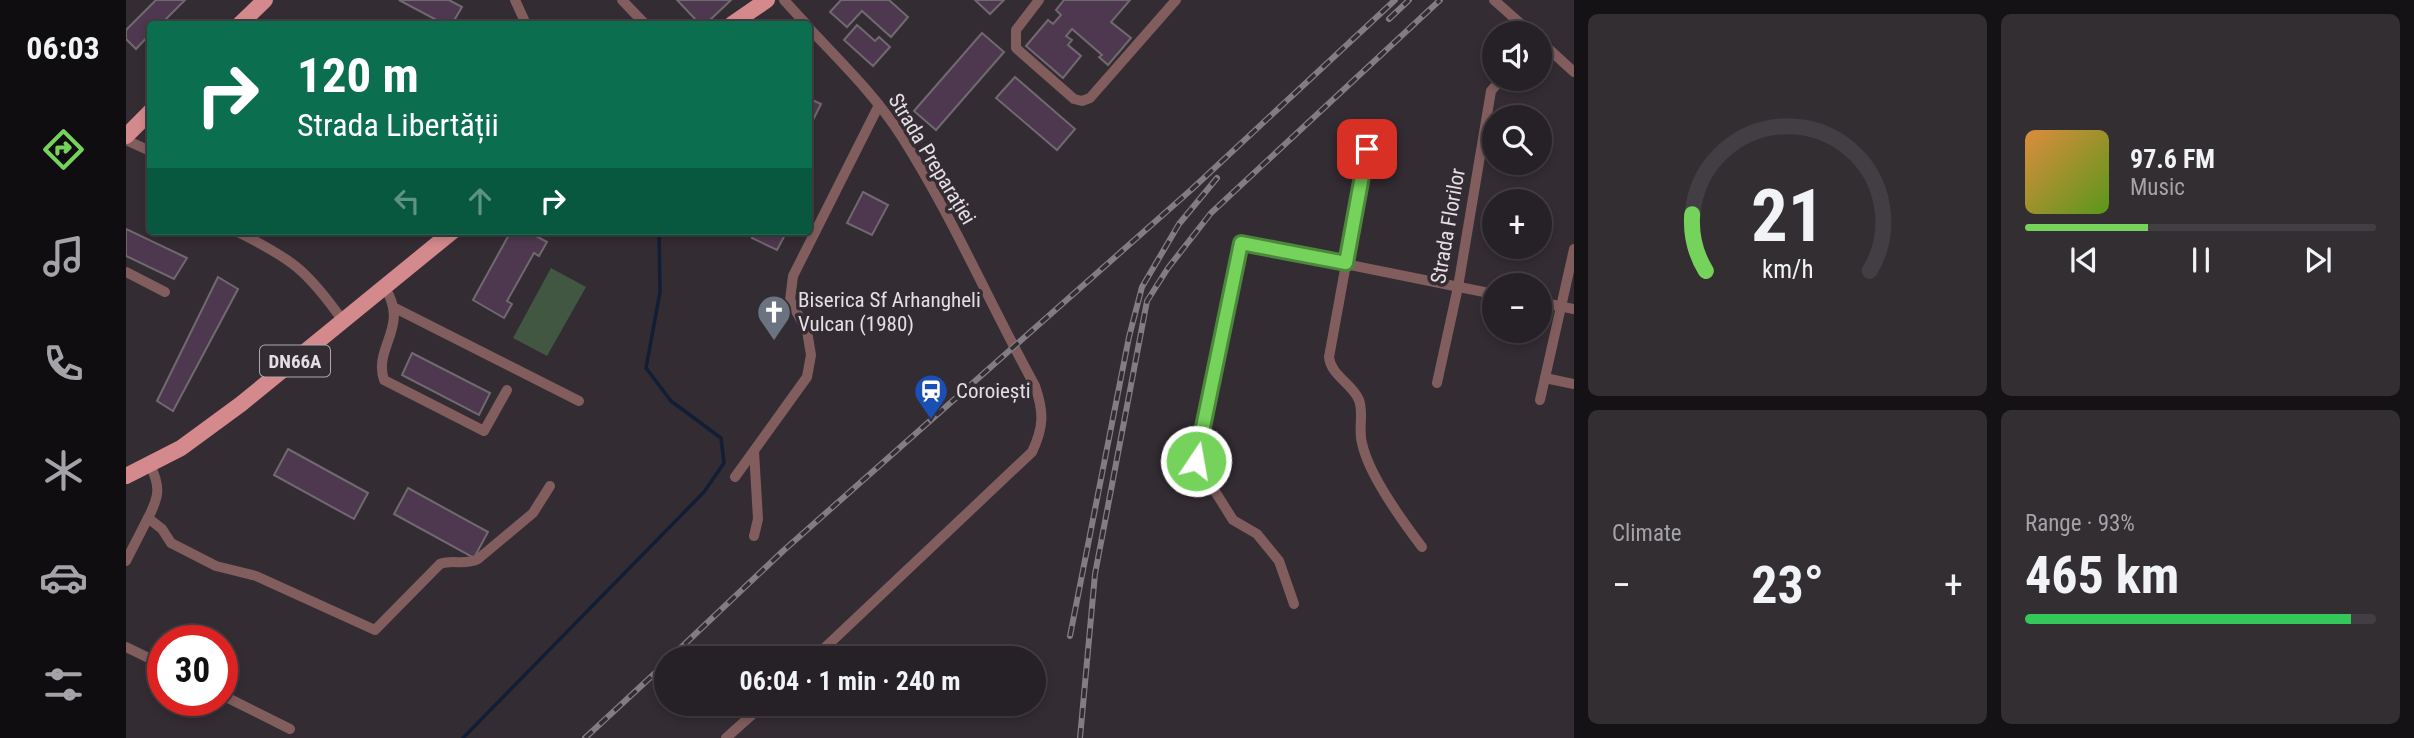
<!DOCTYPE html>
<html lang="en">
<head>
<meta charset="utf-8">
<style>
  :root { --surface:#262126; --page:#322e32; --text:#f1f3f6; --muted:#a4a3a7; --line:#423e43; --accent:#75d25b }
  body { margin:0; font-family:"Roboto Condensed",sans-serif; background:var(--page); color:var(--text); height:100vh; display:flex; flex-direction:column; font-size:26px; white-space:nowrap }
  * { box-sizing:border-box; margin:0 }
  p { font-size:23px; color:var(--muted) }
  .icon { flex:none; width:38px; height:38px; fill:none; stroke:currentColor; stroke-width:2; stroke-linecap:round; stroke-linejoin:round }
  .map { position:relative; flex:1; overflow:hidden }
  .side { display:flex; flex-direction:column; gap:14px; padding:14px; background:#151215; width:840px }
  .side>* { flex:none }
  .hud { position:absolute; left:21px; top:21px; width:665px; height:214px; border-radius:7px; box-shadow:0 4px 10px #0003,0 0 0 2px var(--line); background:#0b6e4f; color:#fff; overflow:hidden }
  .tools { position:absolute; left:1356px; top:21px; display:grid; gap:14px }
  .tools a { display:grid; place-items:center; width:70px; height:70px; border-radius:50%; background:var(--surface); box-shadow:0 4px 10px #0003,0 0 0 2px var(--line); font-size:35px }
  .speed { position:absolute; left:21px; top:625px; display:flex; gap:14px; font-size:35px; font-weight:700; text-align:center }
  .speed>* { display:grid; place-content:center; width:91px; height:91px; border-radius:50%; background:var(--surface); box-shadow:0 4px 10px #0003,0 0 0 2px var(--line); line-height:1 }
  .speed .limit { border:10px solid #d22; background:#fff; color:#111 }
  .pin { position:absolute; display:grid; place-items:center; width:60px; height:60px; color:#fff; margin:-30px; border-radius:14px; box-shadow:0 4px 10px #0006 }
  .me { position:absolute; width:77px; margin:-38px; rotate:12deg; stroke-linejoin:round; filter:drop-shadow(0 0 5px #0008) }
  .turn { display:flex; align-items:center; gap:24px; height:147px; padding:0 35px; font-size:32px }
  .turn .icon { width:91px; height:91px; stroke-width:2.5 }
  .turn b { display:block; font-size:49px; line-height:60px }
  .lanes { display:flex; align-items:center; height:66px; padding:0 35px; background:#0003; justify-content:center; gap:35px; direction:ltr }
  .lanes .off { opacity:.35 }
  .big { font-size:52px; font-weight:700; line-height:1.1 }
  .side .tile { flex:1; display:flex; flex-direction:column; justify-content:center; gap:10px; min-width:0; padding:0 24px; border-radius:10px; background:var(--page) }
  .side .dial { align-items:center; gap:0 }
  .dial svg { height:182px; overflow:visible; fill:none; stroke:var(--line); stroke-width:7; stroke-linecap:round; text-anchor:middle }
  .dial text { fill:var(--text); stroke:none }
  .song { display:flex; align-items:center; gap:21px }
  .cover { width:84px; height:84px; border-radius:10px; background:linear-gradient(135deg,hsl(30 70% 55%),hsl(90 70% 35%)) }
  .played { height:7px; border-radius:4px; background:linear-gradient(90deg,var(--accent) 35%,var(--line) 35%) }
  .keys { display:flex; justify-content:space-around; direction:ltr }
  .heat { display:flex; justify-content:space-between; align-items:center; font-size:38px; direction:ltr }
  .charge { height:10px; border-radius:5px; background:linear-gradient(90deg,#34c759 93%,var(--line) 0) }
  .side .tiles { flex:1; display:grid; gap:14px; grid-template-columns:repeat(2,1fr) }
  .trip { position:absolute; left:528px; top:646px; width:392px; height:70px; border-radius:35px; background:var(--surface); box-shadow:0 4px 10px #0003,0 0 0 2px var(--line); font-weight:700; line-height:70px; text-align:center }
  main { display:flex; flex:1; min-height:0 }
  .tabs { display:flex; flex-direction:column; width:126px; justify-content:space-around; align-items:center; background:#0f0d0f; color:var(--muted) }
  .tabs .icon { width:49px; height:49px }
  .tabs .on { color:var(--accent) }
  .tabs b { font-size:32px; color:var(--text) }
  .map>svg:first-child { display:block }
</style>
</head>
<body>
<main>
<nav class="tabs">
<b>06:03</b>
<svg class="icon on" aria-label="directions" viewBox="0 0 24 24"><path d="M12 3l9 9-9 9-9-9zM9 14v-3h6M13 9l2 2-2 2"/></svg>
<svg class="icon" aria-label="music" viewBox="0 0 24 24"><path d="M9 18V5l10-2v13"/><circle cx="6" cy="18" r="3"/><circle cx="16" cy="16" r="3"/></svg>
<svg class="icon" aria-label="phone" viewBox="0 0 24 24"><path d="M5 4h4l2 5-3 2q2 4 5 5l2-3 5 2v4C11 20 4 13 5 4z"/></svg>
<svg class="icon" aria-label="climate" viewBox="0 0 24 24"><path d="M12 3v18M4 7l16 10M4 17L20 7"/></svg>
<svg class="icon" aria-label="car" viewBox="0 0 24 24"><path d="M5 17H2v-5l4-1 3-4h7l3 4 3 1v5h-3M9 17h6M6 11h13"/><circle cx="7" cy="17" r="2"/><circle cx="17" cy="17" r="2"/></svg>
<svg class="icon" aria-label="filters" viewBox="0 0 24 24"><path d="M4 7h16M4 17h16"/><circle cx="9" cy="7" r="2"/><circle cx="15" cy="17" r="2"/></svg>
</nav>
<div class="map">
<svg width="1448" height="738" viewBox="0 0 1448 738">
  <rect width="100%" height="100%" fill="#332c33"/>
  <polygon fill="#415742" points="425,268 460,287 421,356 387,338"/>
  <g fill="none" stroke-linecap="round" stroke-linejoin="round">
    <polyline stroke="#111e35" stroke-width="3.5" points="337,738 578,492 598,463 595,438 545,401 520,368 534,292 533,231"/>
  </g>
  <g fill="#4e384f" stroke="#706970" stroke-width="2">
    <polygon points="30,0 59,0 35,24 24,24 24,34 10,49 0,39 0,30"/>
    <polygon points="273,0 323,0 336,7 326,24 318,24"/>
    <polygon points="551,0 605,0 584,20 570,20"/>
    <polygon points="715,0 763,0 782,17 765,37 736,11 721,27 704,12"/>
    <polygon points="849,0 878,0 864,14"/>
    <polygon points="938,0 1004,0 985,22 1005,38 982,65 973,57 976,55 946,29 940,36 946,40 942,45 955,56 937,78 900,46 922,20 927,24 935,15 930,10"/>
    <polygon points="731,25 749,41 753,37 764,47 747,66 718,40"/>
    <polygon points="856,33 878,52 810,130 788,111"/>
    <polygon points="889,77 949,129 931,150 870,98"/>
    <polygon points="682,98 695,104 682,130"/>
    <polygon points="737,192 762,205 746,235 721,223"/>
    <polygon points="0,229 61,258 48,279 0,256"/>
    <polygon points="385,231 401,231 421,242 413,256 408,253 381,301 386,304 378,318 347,300"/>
    <polygon points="630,231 661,231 651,250 626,238"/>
    <polygon points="92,277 112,289 47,411 31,401"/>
    <polygon points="286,353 364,393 353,415 276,375"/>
    <polygon points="162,449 242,493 228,519 148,475"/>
    <polygon points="282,488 362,532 348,558 268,514"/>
  </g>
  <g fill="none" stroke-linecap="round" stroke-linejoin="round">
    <g stroke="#825d5e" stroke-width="10">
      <polyline points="389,0 400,24"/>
      <polyline points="496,0 519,24"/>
      <polyline points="658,0 680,24"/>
      <polyline points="913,0 890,30 890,48 948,99 956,101 964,98 1050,0"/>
      <polyline points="1368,0 1405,33"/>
      <path d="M682,27c33,35 68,69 94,110 50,79 88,167 133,249 9,26 9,41 -3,66l-218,206"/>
      <polyline points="1414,41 1448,72"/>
      <polyline points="0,140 24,151"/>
      <path d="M1241,149l-38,208c2,19 23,26 30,43 5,14 -1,29 3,43 6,30 41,79 60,104"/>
      <path d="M110,231c56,28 71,39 107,90"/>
      <polyline points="0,272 39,292"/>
      <path d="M259,288c25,39 -12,59 -1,92l100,51 23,-41"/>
      <polyline points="1414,302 1448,309"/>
      <polyline points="269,308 453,401"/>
      <polyline points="1419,378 1448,384"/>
      <polyline points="1311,383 1332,287 1365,91 1375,79"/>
      <polyline points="1414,400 1448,249"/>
      <path d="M24,465c11,22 9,32 -2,53l14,11 9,14 45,23 40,10 119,54 65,-66c13,-5 24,2 38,-5l55,-46 17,-27"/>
      <polyline points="609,477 681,377 685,355 681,331 664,300 667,276 753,105"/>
      <polyline points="628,536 632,519 628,451"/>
      <polyline points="0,561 22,518"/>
      <polyline points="1168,604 1153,561 1131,534 1107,520 1070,461 1115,243 1368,294"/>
      <polyline points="0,647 37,665"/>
      <polyline points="96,695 164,729"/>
      <polyline points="600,738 638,704"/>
    </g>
    <g stroke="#d4898c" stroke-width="16">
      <polyline points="114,24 139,0"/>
      <polyline points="606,24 641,0"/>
      <polyline points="0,136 24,112"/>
      <polyline points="0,476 55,448 115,404 327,231"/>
    </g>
    <g stroke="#837d83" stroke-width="6">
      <g id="rail">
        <polyline points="1263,19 1283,0"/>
        <polyline points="944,636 1003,337 1016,287 1053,224 1091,178"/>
        <polyline points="544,658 657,551 1066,189 1269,0"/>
        <polyline points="459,738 541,662"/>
        <polyline points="954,738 969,574 1021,301 1042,268 1085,213 1314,0"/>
      </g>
    </g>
    <use href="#rail" stroke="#332c33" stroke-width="3.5" stroke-dasharray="10" stroke-linecap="butt"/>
  </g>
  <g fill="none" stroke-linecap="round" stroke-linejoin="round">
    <g stroke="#4c883b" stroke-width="18">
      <polyline id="route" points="1070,461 1115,243 1220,263 1241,149"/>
    </g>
    <use href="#route" stroke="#75d25b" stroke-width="12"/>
  </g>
  <defs>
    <g id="church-pin" transform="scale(1.75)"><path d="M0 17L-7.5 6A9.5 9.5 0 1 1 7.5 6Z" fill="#6b7280" stroke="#332c33"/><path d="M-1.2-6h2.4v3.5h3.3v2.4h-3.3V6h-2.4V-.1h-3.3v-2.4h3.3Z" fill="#fff"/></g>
    <g id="station-pin" transform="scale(1.75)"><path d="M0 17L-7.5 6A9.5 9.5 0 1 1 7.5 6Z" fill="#1a4fb4" stroke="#332c33"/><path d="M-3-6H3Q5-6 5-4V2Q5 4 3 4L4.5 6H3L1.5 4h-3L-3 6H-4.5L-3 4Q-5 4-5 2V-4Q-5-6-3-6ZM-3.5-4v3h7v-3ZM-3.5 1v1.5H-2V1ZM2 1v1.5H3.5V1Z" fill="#fff"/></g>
  </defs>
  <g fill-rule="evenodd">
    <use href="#church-pin" x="648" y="312"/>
    <use href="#station-pin" x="805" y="391"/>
  </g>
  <g text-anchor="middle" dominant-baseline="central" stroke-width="7" stroke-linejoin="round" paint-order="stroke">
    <rect fill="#332c33" stroke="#afa9af" stroke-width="2" x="134" y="345.5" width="70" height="31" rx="5"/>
    <g font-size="19" font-weight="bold" fill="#e4dfe4">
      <text x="169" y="361">DN66A</text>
    </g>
    <g font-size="21" fill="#e4dfe4" stroke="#332c33">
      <text transform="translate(806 159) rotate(59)">Strada Preparației</text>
      <text transform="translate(1322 226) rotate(-80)">Strada Florilor</text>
    </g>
    <g font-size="21" fill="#e4dfe4" stroke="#332c33" text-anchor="start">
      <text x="672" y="300">Biserica Sf Arhangheli<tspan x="672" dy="24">Vulcan (1980)</tspan></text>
      <text x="830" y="391">Coroiești</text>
    </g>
  </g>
</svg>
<div class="tools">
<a><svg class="icon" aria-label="sound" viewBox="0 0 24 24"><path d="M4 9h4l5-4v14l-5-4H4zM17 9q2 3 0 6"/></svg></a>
<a><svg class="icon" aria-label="search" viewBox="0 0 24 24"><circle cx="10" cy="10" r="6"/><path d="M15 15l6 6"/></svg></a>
<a>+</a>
<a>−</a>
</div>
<div class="speed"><div class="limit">30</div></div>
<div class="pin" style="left:1241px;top:149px;background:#d93025"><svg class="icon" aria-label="arrive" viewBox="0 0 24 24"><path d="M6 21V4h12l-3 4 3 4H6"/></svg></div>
<svg class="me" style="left:1070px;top:461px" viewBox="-20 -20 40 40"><circle r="17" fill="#75d25b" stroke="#fff" stroke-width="3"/><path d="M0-11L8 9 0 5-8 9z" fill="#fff"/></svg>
<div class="trip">06:04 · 1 min · 240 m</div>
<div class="hud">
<div class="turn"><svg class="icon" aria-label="right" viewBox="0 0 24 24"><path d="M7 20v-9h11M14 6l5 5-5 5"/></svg><div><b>120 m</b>Strada Libertății</div></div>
<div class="lanes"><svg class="icon off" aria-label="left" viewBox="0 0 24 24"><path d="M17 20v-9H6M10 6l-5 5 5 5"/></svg><svg class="icon off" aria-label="ahead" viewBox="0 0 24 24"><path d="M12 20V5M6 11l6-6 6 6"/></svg><svg class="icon" aria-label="right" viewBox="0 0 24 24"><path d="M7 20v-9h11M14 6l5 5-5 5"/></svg></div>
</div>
</div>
<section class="side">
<div class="tiles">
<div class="tile dial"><svg viewBox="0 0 100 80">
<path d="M14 69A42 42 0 1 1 86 69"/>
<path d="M14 69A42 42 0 0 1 8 44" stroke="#75d25b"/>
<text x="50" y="56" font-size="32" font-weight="700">21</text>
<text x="50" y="72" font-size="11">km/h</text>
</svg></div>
<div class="tile">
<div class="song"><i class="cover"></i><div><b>97.6 FM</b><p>Music</p></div></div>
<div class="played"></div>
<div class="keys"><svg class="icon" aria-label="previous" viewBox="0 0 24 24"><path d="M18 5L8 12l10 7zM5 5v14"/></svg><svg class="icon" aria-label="pause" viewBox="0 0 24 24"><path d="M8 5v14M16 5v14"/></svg><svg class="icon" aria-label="next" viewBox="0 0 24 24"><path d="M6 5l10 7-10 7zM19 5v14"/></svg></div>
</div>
<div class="tile"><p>Climate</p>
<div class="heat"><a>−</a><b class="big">23°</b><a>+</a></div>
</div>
<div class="tile"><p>Range · 93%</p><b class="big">465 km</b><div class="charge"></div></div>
</div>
</section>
</main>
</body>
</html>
